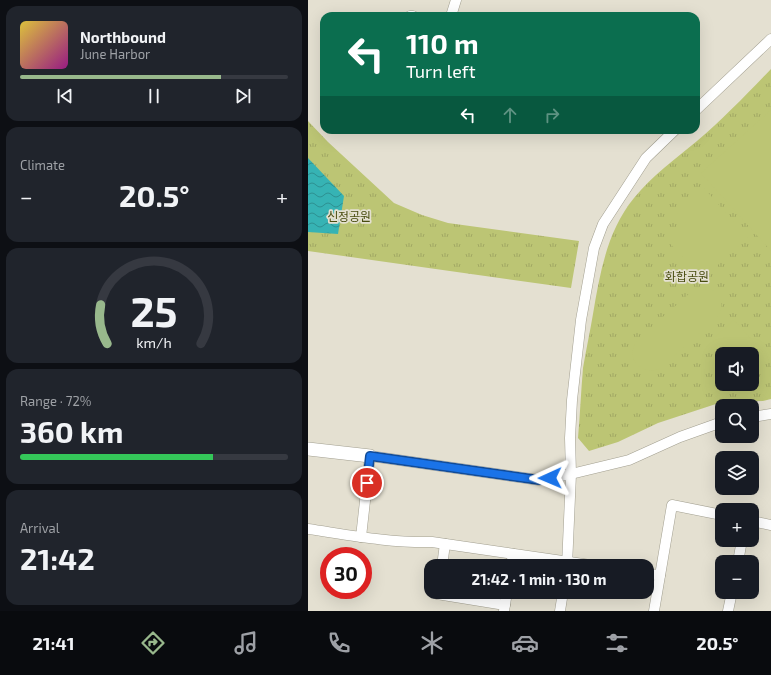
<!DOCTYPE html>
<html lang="en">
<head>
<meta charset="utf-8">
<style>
  :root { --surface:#171b24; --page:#20242c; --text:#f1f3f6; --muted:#9ea1a6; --line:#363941; --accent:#98b88c }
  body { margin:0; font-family:"Exo 2","Noto Sans KR",sans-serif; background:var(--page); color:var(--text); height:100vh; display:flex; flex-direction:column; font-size:15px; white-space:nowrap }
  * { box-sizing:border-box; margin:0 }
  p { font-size:13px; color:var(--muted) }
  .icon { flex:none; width:22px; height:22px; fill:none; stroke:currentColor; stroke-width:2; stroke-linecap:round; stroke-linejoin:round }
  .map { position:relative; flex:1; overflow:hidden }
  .sheet { display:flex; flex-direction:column; gap:6px; padding:6px; background:#0d0f14; width:308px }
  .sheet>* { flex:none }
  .banner { position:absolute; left:12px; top:12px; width:380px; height:122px; border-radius:12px; box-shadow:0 4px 16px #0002; background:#0b6e4f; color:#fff; overflow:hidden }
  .buttons { position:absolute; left:407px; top:347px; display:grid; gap:8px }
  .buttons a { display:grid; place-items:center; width:44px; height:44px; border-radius:8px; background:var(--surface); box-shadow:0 4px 16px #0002; font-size:20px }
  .speed { position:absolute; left:12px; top:547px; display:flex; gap:8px; font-size:20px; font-weight:700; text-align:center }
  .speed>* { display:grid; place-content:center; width:52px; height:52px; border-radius:50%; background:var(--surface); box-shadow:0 4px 16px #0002; line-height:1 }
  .speed .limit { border:6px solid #d22; background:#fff; color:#111 }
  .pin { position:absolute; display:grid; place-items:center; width:34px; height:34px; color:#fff; margin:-17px; border:2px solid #fff; border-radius:50%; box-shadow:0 1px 4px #0007 }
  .me { position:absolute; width:44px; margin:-22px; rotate:269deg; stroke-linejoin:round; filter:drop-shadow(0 0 3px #0008) }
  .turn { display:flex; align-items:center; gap:14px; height:84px; padding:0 20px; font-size:18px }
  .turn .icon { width:52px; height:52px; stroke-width:2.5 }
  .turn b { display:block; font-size:28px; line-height:34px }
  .lanes { display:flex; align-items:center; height:38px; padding:0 20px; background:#0003; justify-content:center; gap:20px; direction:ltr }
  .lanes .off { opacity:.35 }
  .big { font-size:30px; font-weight:700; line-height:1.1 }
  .sheet .tile { flex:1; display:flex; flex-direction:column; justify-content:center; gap:6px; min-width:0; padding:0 14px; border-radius:12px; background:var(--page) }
  .sheet .dial { align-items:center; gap:0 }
  .dial svg { height:104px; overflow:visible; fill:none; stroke:var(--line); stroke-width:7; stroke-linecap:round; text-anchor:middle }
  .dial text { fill:var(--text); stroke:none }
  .song { display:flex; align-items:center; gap:12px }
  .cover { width:48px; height:48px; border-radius:6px; background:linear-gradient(135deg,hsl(50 70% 55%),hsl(310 70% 35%)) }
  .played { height:4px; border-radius:2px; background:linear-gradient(90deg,var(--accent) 75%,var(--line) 75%) }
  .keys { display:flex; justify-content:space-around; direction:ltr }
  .heat { display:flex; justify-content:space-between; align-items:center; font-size:22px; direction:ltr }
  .charge { height:6px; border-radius:3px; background:linear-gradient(90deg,#34c759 72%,var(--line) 0) }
  .trip { position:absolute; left:116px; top:559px; width:230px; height:40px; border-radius:12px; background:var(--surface); box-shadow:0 4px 16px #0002; font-weight:700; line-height:40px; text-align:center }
  .tabs { display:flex; height:64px; justify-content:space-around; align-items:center; background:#090b0e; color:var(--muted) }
  .tabs .icon { width:28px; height:28px }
  .tabs .selected { color:var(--accent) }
  .tabs b { font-size:18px; color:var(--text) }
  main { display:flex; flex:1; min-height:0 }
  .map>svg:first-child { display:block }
</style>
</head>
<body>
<main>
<section class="sheet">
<div class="tile">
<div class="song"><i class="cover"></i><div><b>Northbound</b><p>June Harbor</p></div></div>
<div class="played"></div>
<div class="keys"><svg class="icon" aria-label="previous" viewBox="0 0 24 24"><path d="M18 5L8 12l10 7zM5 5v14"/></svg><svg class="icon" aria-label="pause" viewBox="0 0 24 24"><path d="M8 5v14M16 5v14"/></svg><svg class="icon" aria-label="next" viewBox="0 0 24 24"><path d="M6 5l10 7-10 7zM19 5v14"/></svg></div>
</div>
<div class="tile"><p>Climate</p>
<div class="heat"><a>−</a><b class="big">20.5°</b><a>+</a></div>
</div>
<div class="tile dial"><svg viewBox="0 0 100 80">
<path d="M14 69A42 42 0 1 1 86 69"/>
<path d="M14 69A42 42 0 0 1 9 39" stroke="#98b88c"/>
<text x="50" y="56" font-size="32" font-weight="700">25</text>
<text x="50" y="72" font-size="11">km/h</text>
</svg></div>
<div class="tile"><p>Range · 72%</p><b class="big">360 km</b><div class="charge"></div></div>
<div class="tile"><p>Arrival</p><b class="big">21:42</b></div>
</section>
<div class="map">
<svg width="463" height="611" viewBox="0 0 463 611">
  <defs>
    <pattern id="grass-tufts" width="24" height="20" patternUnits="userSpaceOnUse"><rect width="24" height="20" fill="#bcc574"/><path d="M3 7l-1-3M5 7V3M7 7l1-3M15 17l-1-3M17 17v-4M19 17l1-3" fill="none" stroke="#a1a863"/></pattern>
    <pattern id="water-waves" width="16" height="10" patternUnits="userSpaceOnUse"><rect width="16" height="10" fill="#36b3b4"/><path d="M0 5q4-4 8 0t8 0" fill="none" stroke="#2c9091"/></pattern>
  </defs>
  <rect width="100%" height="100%" fill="#e4e0d1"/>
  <g fill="url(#grass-tufts)" fill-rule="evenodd">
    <path d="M463,69v330l-8,2 -41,1 -64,21 -40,19 -29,9 -11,-13c2,-23 3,-47 5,-70 3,-18 7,-36 10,-54 7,-41 14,-83 41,-116 18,-22 41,-39 63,-57 26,-22 50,-47 74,-72zM414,354h30v30h-30z"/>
    <polygon points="0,121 20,142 86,203 114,215 140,223 271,241 263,288 0,251"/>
  </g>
  <g fill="#bcc574">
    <polygon points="463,110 463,251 393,173"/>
    <polygon points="396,188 440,238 394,279 359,240 378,223 369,213"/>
    <path d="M395,287c17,3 24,18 13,32l-57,50c-20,6 -35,-12 -21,-30l53,-47 5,-4z"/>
    <polygon points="426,320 461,359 444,374 444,354 416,354 404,340"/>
  </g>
  <polygon fill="url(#water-waves)" points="0,158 36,196 30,234 0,232"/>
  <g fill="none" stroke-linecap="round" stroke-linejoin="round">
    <g stroke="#a29f90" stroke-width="11">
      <g id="minor">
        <polyline points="102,16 105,16"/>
        <polyline points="143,16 148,0"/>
        <polyline points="388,110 463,39"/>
        <polyline points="444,417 463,414"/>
        <polyline points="444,521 463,525"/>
        <path d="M0,529c41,6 82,14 124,13l165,24"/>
        <polyline points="53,537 62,456 231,480 263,474 321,460 372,437 414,422"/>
        <polyline points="430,562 434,540"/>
        <polyline points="134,566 137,544"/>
        <polyline points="203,566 205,554"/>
        <polyline points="259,566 263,474 262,438 264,400 273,320 286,248 295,224 338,158 367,130"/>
        <polyline points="339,574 352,575"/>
        <polyline points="129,592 129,594 197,605"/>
        <polyline points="196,611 199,592"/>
        <polyline points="252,611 255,592"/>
        <polyline points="346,611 364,505 414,515"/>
        <polyline points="420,611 424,592"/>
      </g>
    </g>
    <g stroke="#a29f90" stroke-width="14">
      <polyline id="tertiary" points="0,449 62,456"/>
    </g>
    <use href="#minor" stroke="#fff" stroke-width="10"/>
    <use href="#tertiary" stroke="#fff" stroke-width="13"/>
  </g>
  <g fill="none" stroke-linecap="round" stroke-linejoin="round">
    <g stroke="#114b97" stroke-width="10">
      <polyline id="route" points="59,483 62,456 231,480 242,478"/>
    </g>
    <use href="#route" stroke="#1a73e8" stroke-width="7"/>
  </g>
  <g text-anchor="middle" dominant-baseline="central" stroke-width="3.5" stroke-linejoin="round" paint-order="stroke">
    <g font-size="12" fill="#494d10" stroke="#e4e0d1">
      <text x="41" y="216">신정공원</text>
      <text x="379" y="276">화합공원</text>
    </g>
  </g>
</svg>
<div class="buttons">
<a><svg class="icon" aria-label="sound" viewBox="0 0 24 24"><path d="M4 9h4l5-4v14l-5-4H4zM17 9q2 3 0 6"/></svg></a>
<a><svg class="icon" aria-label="search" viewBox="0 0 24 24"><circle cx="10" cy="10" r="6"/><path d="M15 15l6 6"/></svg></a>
<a><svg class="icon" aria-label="layers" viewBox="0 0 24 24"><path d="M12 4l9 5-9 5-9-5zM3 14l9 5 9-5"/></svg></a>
<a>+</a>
<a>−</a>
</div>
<div class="speed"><div class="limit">30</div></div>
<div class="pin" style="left:59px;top:483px;background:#d93025"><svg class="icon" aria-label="arrive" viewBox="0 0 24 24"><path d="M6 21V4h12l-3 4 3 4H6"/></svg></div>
<svg class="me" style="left:242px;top:478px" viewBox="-20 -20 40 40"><path d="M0-17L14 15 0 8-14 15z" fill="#1a73e8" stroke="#fff" stroke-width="4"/></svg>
<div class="trip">21:42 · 1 min · 130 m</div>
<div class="banner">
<div class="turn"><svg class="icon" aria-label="left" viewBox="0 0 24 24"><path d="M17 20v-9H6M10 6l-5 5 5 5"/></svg><div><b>110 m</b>Turn left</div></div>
<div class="lanes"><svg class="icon" aria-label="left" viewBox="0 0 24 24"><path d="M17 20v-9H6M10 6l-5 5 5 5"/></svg><svg class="icon off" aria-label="ahead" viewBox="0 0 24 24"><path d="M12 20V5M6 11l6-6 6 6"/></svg><svg class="icon off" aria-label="right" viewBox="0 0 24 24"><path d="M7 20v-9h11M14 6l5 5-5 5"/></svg></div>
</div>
</div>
</main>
<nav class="tabs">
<b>21:41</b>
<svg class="icon selected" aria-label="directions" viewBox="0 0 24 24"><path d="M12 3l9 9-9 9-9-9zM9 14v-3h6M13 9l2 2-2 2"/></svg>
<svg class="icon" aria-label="music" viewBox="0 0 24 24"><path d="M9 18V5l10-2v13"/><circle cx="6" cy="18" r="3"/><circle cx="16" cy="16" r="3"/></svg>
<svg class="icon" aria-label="phone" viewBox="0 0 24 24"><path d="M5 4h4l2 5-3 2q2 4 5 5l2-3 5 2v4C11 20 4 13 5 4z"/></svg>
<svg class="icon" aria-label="climate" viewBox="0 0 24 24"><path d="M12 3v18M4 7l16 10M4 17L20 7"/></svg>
<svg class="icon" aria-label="car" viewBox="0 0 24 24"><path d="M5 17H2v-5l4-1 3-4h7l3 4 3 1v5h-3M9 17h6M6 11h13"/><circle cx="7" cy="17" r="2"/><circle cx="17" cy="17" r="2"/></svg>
<svg class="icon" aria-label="filters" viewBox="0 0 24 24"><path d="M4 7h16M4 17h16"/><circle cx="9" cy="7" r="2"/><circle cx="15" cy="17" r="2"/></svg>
<b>20.5°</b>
</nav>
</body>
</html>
